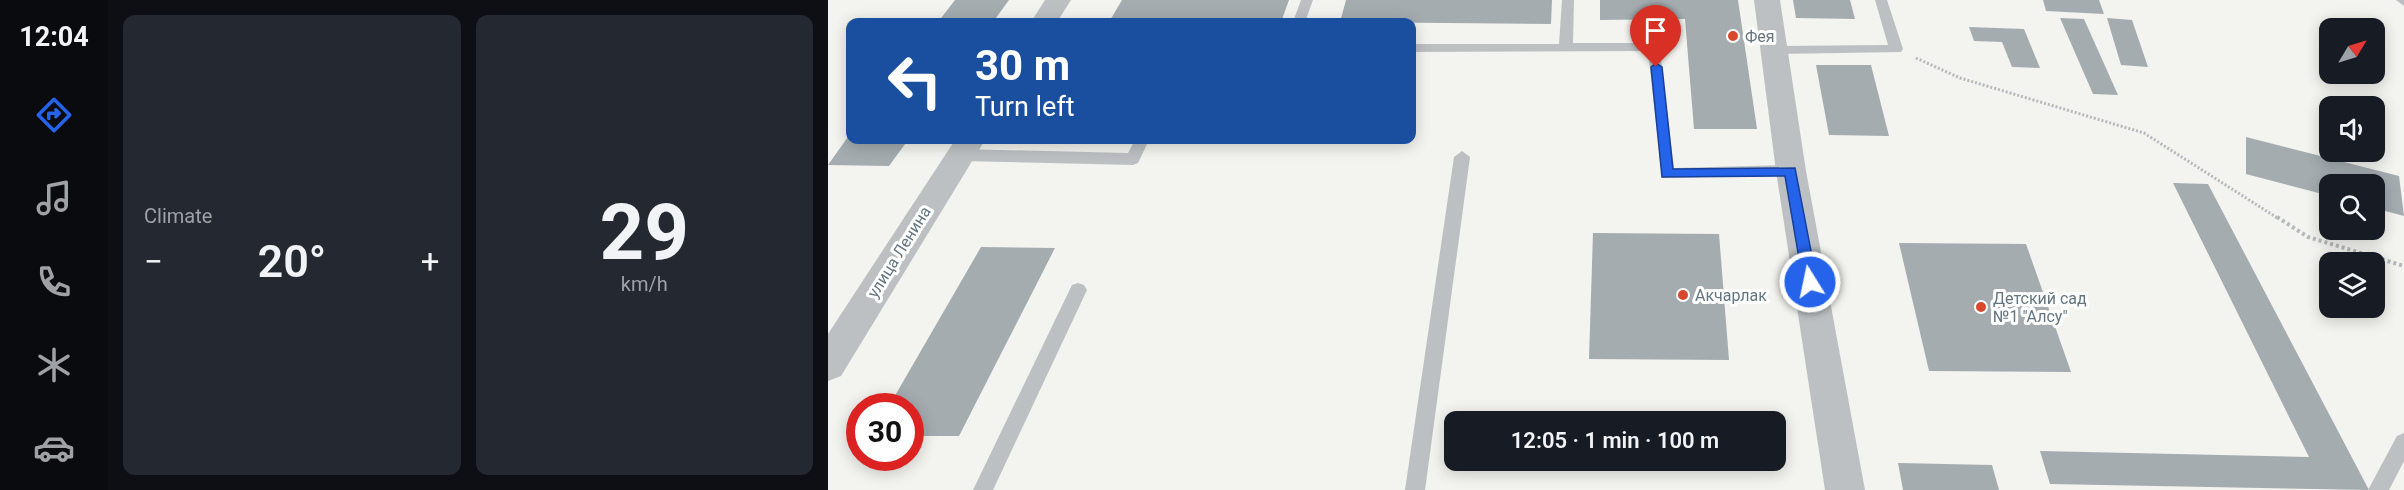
<!DOCTYPE html>
<html lang="en">
<head>
<meta charset="utf-8">
<style>
  :root { --surface:#171b24; --page:#242831; --text:#f1f3f6; --muted:#9ea1a6; --accent:#2563eb }
  body { margin:0; font-family:Roboto,sans-serif; background:var(--page); color:var(--text); height:100vh; display:flex; flex-direction:column; font-size:22px; white-space:nowrap }
  * { box-sizing:border-box; margin:0 }
  p { font-size:20px; color:var(--muted) }
  .icon { flex:none; width:33px; height:33px; fill:none; stroke:currentColor; stroke-width:2; stroke-linecap:round; stroke-linejoin:round }
  .map { position:relative; flex:1; overflow:hidden }
  .details { display:flex; flex-direction:column; gap:15px; padding:15px; background:#0d0f14; width:720px }
  .details>* { flex:none }
  .hud { position:absolute; left:18px; top:18px; width:570px; height:126px; border-radius:12px; box-shadow:0 3px 15px #0003; background:#1a4fa0; color:#fff; overflow:hidden }
  .needle { width:39px; rotate:52deg }
  .buttons { position:absolute; left:1491px; top:18px; display:grid; gap:12px }
  .buttons a { display:grid; place-items:center; width:66px; height:66px; border-radius:12px; background:var(--surface); box-shadow:0 3px 15px #0003; font-size:30px }
  .speed { position:absolute; left:18px; top:393px; display:flex; gap:12px; font-size:30px; font-weight:700; text-align:center }
  .speed>* { display:grid; place-content:center; width:78px; height:78px; border-radius:50%; background:var(--surface); box-shadow:0 3px 15px #0003; line-height:1 }
  .speed .limit { border:9px solid #d22; background:#fff; color:#111 }
  .pin { position:absolute; display:grid; place-items:center; width:51px; height:51px; color:#fff; margin:-62px -26px; border-radius:50% 50% 50% 0; rotate:-45deg; box-shadow:0 0 6px #0007 }
  .pin .icon { rotate:45deg }
  .me { position:absolute; width:66px; margin:-33px; rotate:350deg; stroke-linejoin:round; filter:drop-shadow(0 0 4px #0008) }
  .turn { display:flex; align-items:center; gap:21px; height:126px; padding:0 30px; font-size:27px }
  .turn .icon { width:78px; height:78px; stroke-width:2.5 }
  .turn b { display:block; font-size:42px; line-height:51px }
  .big { font-size:45px; font-weight:600; line-height:1.1 }
  .details .widget { flex:1; display:flex; flex-direction:column; justify-content:center; gap:9px; min-width:0; padding:0 21px; border-radius:12px; background:var(--page) }
  .details .dial { align-items:center; gap:0 }
  .dial b { font-size:78px; line-height:1 }
  .heat { display:flex; justify-content:space-between; align-items:center; font-size:33px; direction:ltr }
  .details .tiles { flex:1; display:grid; gap:15px; grid-template-columns:repeat(2,1fr) }
  .trip { position:absolute; left:616px; top:411px; width:342px; height:60px; border-radius:12px; background:var(--surface); box-shadow:0 3px 15px #0003; font-weight:600; line-height:60px; text-align:center }
  main { display:flex; flex:1; min-height:0 }
  .tab-bar { display:flex; flex-direction:column; width:108px; justify-content:space-around; align-items:center; background:#090b0e; color:var(--muted) }
  .tab-bar .icon { width:42px; height:42px }
  .tab-bar .selected { color:var(--accent) }
  .tab-bar b { font-size:27px; color:var(--text) }
  .map>svg:first-child { display:block }
</style>
</head>
<body>
<main>
<nav class="tab-bar">
<b>12:04</b>
<svg class="icon selected" aria-label="directions" viewBox="0 0 24 24"><path d="M12 3l9 9-9 9-9-9zM9 14v-3h6M13 9l2 2-2 2"/></svg>
<svg class="icon" aria-label="music" viewBox="0 0 24 24"><path d="M9 18V5l10-2v13"/><circle cx="6" cy="18" r="3"/><circle cx="16" cy="16" r="3"/></svg>
<svg class="icon" aria-label="phone" viewBox="0 0 24 24"><path d="M5 4h4l2 5-3 2q2 4 5 5l2-3 5 2v4C11 20 4 13 5 4z"/></svg>
<svg class="icon" aria-label="climate" viewBox="0 0 24 24"><path d="M12 3v18M4 7l16 10M4 17L20 7"/></svg>
<svg class="icon" aria-label="car" viewBox="0 0 24 24"><path d="M5 17H2v-5l4-1 3-4h7l3 4 3 1v5h-3M9 17h6M6 11h13"/><circle cx="7" cy="17" r="2"/><circle cx="17" cy="17" r="2"/></svg>
</nav>
<section class="details">
<div class="tiles">
<div class="widget"><p>Climate</p>
<div class="heat"><a>−</a><b class="big">20°</b><a>+</a></div>
</div>
<div class="widget dial"><b>29</b><p>km/h</p></div>
</div>
</section>
<div class="map">
<svg width="1576" height="490" viewBox="0 0 1576 490">
  <rect width="100%" height="100%" fill="#f3f3ef"/>
  <g fill="#a4acb0">
    <polygon points="127,0 181,0 165,22 110,22"/>
    <polygon points="294,0 461,0 453,22 281,22"/>
    <polygon points="518,0 724,0 723,24 512,22"/>
    <polygon points="772,0 910,0 929,129 866,129 857,19 772,20"/>
    <polygon points="965,0 1022,0 1027,19 968,18"/>
    <polygon points="1215,0 1271,0 1276,14 1218,11"/>
    <polygon points="1232,18 1256,19 1290,95 1265,94"/>
    <polygon points="1279,18 1304,20 1320,67 1293,65"/>
    <polygon points="1141,27 1196,29 1212,68 1184,67 1174,42 1146,41"/>
    <polygon points="988,65 1043,65 1061,136 1001,135"/>
    <polygon points="22,134 22,140 80,140 61,166 0,165"/>
    <polygon points="1418,137 1571,176 1576,216 1546,208 1546,184 1502,184 1502,196 1418,174"/>
    <polygon points="1345,183 1380,184 1541,490 1222,484 1212,451 1481,457"/>
    <polygon points="765,233 891,234 901,360 761,359"/>
    <polygon points="1071,243 1198,244 1243,372 1101,371"/>
    <polygon points="153,247 227,248 131,436 82,436 82,406 61,406"/>
    <polygon points="1070,463 1164,465 1171,490 1075,490"/>
  </g>
  <g fill="none" stroke-linecap="round" stroke-linejoin="round">
    <polyline stroke="#b6b9bb" stroke-width="3" stroke-dasharray="2 2" stroke-linecap="butt" points="1088,58 1132,78 1316,133 1451,219"/>
    <polyline stroke="#b6b9bb" stroke-width="4" stroke-dasharray="3 3" stroke-linecap="butt" points="1449,217 1480,237 1576,266"/>
    <g fill="#bcc0c3" fill-rule="evenodd">
      <polygon points="473,0 485,0 477,22 465,22"/>
      <polygon points="734,0 746,0 745,43 831,43 846,168 963,165 968,167 971,171 968,175 834,178 820,51 584,52 584,44 731,44"/>
      <polygon points="1047,0 1059,0 1075,49 1073,52 946,54 939,50 946,46 1060,45"/>
      <polygon points="1568,0 1576,0 1576,6"/>
      <polygon points="307,140 321,140 310,163 305,165 132,161 124,155 132,149 300,153"/>
      <polygon points="634,151 642,157 597,490 577,490 626,157"/>
      <polygon points="250,283 256,285 259,290 165,490 145,490 244,285"/>
      <polygon points="1576,433 1576,461 1561,490 1540,490 1569,436"/>
    </g>
    <g fill="#bcc0c3" fill-rule="evenodd">
      <polygon points="217,0 243,0 229,22 203,22"/>
      <polygon points="926,0 952,0 978,171 1037,490 997,490 948,171"/>
      <polygon points="127,140 157,140 13,376 0,381 0,334"/>
    </g>
  </g>
  <polygon fill="#2563eb" stroke="#184099" stroke-width="1.5" points="828,63 834,67 845,169 967,168 989,282 987,287 977,287 975,282 957,176 834,177 823,67"/>
  <g fill="#d7482c" stroke="#fff" stroke-width="2">
    <circle cx="905" cy="36" r="6"/>
    <circle cx="855" cy="295" r="6"/>
    <circle cx="1153" cy="307" r="6"/>
  </g>
  <g text-anchor="middle" dominant-baseline="central" stroke-width="6" stroke-linejoin="round" paint-order="stroke">
    <g font-size="16" fill="#64757f" stroke="#fff" text-anchor="start">
      <text x="917" y="36">Фея</text>
      <text x="867" y="295">Акчарлак</text>
      <text x="1165" y="298">Детский сад<tspan x="1165" dy="18">№1 "Алсу"</tspan></text>
    </g>
    <g font-size="16" fill="#64757f" stroke="#fff">
      <text transform="translate(71 252) rotate(-58)">улица Ленина</text>
    </g>
  </g>
</svg>
<div class="buttons">
<a><svg class="needle" viewBox="-14 -14 28 28"><path d="M0-13l5 13h-10z" fill="#e53935"/><path d="M0 13l5-13h-10z" fill="#9ea1a6"/></svg></a>
<a><svg class="icon" aria-label="sound" viewBox="0 0 24 24"><path d="M4 9h4l5-4v14l-5-4H4zM17 9q2 3 0 6"/></svg></a>
<a><svg class="icon" aria-label="search" viewBox="0 0 24 24"><circle cx="10" cy="10" r="6"/><path d="M15 15l6 6"/></svg></a>
<a><svg class="icon" aria-label="layers" viewBox="0 0 24 24"><path d="M12 4l9 5-9 5-9-5zM3 14l9 5 9-5"/></svg></a>
</div>
<div class="speed"><div class="limit">30</div></div>
<div class="pin" style="left:828px;top:67px;background:#d93025"><svg class="icon" aria-label="arrive" viewBox="0 0 24 24"><path d="M6 21V4h12l-3 4 3 4H6"/></svg></div>
<svg class="me" style="left:982px;top:282px" viewBox="-20 -20 40 40"><circle r="17" fill="#2563eb" stroke="#fff" stroke-width="3"/><path d="M0-11L8 9 0 5-8 9z" fill="#fff"/></svg>
<div class="trip">12:05 · 1 min · 100 m</div>
<div class="hud">
<div class="turn"><svg class="icon" aria-label="left" viewBox="0 0 24 24"><path d="M17 20v-9H6M10 6l-5 5 5 5"/></svg><div><b>30 m</b>Turn left</div></div>
</div>
</div>
</main>
</body>
</html>
